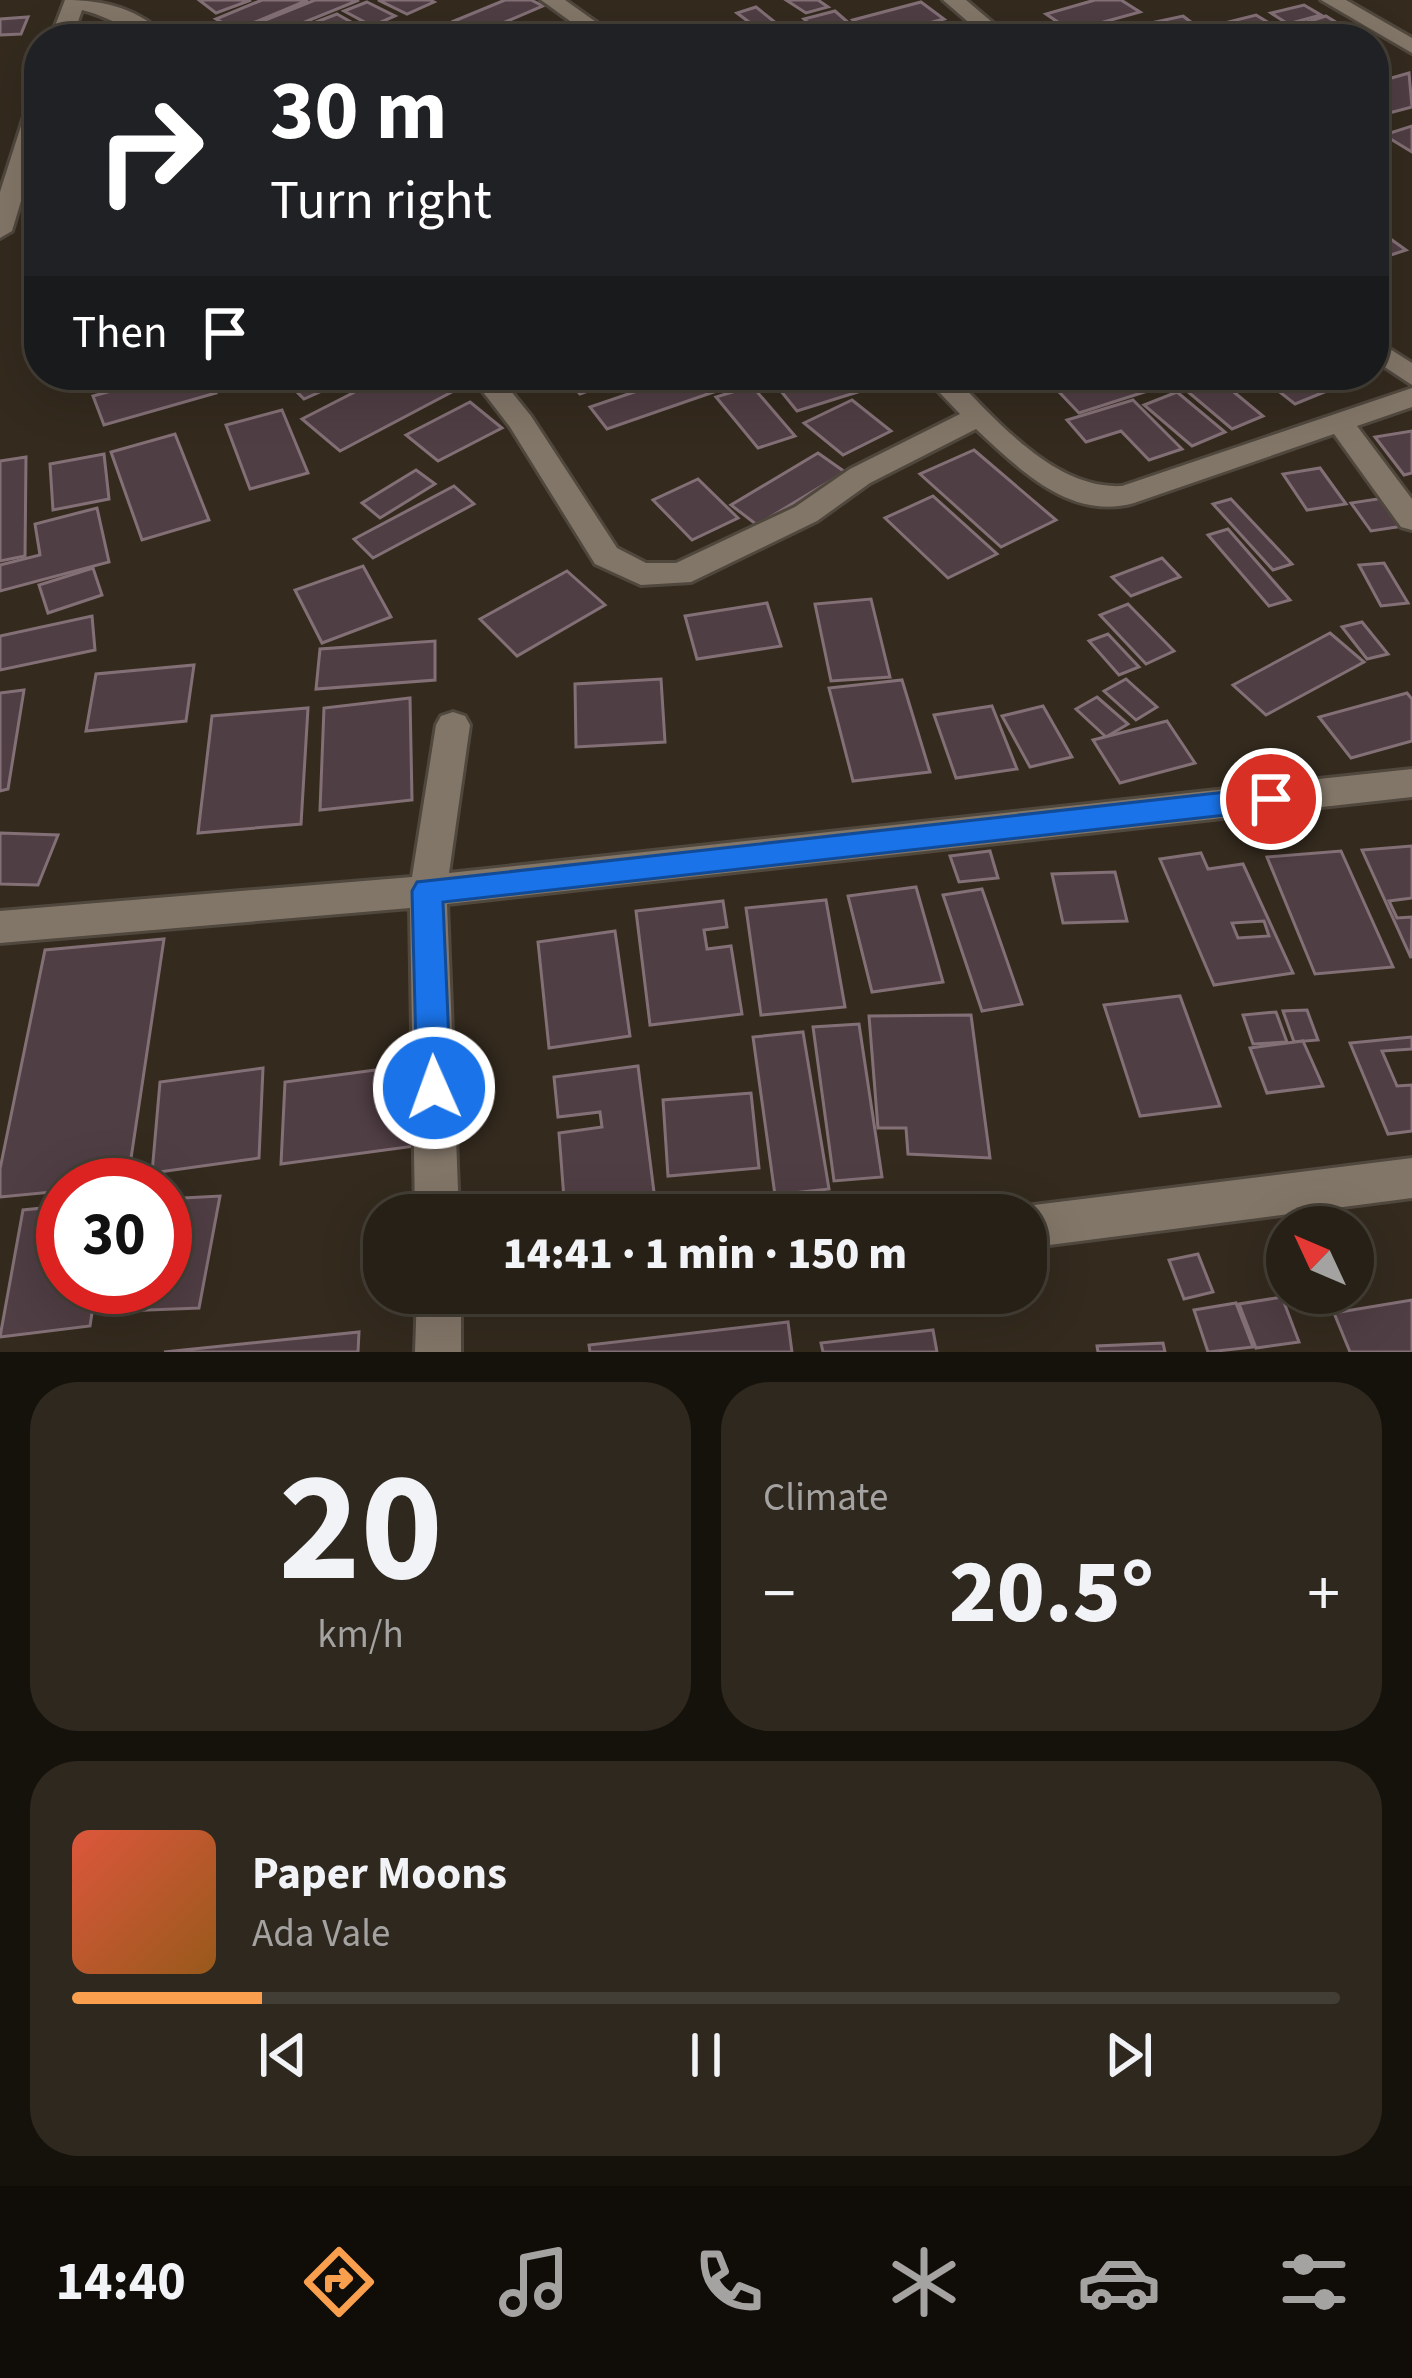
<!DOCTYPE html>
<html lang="en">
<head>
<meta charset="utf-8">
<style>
  :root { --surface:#272016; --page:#2f281f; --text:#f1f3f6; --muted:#a4a3a1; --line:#433e35; --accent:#f99f4d }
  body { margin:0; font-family:"Source Sans 3",sans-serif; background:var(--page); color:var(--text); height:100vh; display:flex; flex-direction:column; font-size:45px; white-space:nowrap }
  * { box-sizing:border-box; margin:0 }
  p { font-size:39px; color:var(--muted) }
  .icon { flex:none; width:66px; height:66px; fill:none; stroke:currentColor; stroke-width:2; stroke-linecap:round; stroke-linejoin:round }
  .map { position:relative; height:1352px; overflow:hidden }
  .side { display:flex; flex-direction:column; gap:30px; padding:30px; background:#15120c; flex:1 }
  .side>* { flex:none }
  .top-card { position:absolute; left:24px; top:24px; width:1365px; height:366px; border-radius:48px; box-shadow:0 12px 48px #0002,0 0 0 3px var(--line); background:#202124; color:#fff; overflow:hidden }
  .needle { width:78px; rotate:314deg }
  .controls { position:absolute; left:1266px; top:1206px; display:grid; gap:24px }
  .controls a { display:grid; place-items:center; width:108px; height:108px; border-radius:50%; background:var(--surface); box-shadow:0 12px 48px #0002,0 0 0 3px var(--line); font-size:60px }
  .speed { position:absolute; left:36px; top:1158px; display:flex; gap:24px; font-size:60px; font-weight:700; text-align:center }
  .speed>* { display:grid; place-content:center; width:156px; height:156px; border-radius:50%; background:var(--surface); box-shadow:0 12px 48px #0002,0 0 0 3px var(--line); line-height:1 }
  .speed .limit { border:18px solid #d22; background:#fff; color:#111 }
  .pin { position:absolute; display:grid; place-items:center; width:102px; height:102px; color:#fff; margin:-51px; border:6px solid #fff; border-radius:50%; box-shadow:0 3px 12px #0007 }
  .me { position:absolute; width:132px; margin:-66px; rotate:358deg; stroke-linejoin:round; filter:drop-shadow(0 0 9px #0008) }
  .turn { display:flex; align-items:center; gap:42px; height:252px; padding:0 48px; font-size:54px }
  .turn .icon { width:156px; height:156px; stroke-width:2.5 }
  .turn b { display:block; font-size:84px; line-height:102px }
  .then { display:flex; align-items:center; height:114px; padding:0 48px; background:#0003; gap:24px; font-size:45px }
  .big { font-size:90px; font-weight:800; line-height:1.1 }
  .side .card { flex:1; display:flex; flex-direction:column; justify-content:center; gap:18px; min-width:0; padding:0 42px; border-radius:48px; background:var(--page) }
  .side .dial { align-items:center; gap:0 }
  .dial b { font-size:156px; line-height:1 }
  .song { display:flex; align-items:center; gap:36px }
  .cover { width:144px; height:144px; border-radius:18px; background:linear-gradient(135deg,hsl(10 70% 55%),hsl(30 70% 35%)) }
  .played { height:12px; border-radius:6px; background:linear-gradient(90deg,var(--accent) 15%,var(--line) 15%) }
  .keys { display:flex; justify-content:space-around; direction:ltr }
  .heat { display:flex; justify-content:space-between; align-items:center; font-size:66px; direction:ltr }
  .side .tiles { flex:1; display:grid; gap:30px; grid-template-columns:1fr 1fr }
  .card:last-child { grid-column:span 2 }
  .trip { position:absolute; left:363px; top:1194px; width:684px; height:120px; border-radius:48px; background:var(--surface); box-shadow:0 12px 48px #0002,0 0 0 3px var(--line); font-weight:800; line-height:120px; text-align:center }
  .tab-bar { display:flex; height:192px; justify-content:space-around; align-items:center; background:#100d09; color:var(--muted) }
  .tab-bar .icon { width:84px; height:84px }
  .tab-bar .current { color:var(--accent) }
  .tab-bar b { font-size:54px; color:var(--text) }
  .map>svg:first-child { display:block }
</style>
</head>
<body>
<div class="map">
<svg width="1412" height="1352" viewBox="0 0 1412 1352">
  <rect width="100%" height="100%" fill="#342a1e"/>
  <g fill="#4f3e44" stroke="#837076" stroke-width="3" fill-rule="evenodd">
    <polygon points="199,0 251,0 216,13"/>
    <polygon points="262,0 308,0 236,30 216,19"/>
    <polygon points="315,0 359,0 263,39 228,35"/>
    <polygon points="378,0 430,0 434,2 407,14"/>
    <polygon points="505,0 531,0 543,6 477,34 454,21"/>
    <polygon points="786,0 818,0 828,7 806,13"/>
    <polygon points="1095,0 1121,0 1140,12 1071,31 1046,14"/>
    <polygon points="367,2 395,16 372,26 344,11"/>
    <polygon points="921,2 944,19 876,37 853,20"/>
    <polygon points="1304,5 1321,15 1288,24 1271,13"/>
    <polygon points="756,7 776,23 757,28 737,13"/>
    <polygon points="835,11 867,39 826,39 804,19"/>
    <polygon points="337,14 365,30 341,39 272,39"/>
    <polygon points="1256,15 1295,39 1232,39 1212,26"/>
    <polygon points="1183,16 1208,35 1166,39 1146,24"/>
    <polygon points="1326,16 1342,26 1301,38 1284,29"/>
    <polygon points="28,17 21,34 0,35 0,19"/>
    <polygon points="514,24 529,31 511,39 480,38"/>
    <polygon points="1110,24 1121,32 1096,39 1067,36"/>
    <polygon points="417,26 440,39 386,39"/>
    <polygon points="802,26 819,39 787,39 778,32"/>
    <polygon points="1147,28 1163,39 1104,39"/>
    <polygon points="1409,73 1412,107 1374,117 1374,83"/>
    <polygon points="1412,126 1412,152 1384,135"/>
    <polygon points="1385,235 1406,250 1376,260 1374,239"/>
    <polygon points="169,375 209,375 216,393 104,425 93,396"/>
    <polygon points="280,375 347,375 351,378 304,399"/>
    <polygon points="388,375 452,375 465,385 340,451 302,419"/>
    <polygon points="562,375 630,375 580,394"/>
    <polygon points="684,375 721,375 731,386 607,429 590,407"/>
    <polygon points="789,375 912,375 797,411 772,380"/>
    <polygon points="1053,375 1185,375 1188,378 1079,413 1045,377"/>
    <polygon points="1283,375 1366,375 1295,404 1267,382"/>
    <polygon points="1218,379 1263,416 1232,429 1187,391"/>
    <polygon points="752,386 795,436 758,448 716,397"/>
    <polygon points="1177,392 1225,432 1192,446 1144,405"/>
    <polygon points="852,400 891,431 843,455 804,423"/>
    <polygon points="1133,400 1182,449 1149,460 1121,431 1086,442 1067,420"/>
    <polygon points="470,402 502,428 438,461 406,435"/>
    <polygon points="282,410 308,473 250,489 226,425"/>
    <polygon points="1412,431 1412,473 1404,475 1375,437"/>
    <polygon points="175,434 209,520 142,540 111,452"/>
    <polygon points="974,450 1056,520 1001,547 920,474"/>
    <polygon points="818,453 845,472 757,525 731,505"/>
    <polygon points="104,454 109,499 53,510 50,464"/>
    <polygon points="26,457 25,556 0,561 0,461"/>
    <polygon points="1320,468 1346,504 1307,510 1283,474"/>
    <polygon points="416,470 435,484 380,518 362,503"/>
    <polygon points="698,479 738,518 692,540 653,500"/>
    <polygon points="454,486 474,504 373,558 354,539"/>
    <polygon points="933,496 997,554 948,578 885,518"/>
    <polygon points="1390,497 1410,525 1371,531 1351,503"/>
    <polygon points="1231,499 1292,564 1273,570 1213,504"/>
    <polygon points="97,508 109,562 0,591 0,565 40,555 35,524"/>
    <polygon points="1228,529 1290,600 1269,606 1208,535"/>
    <polygon points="1162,558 1180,577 1131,596 1112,577"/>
    <polygon points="1384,563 1408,603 1381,606 1359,565"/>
    <polygon points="363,566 391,617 322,643 295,590"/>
    <polygon points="93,568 102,595 48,613 39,585"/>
    <polygon points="567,571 605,605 517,656 480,619"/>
    <polygon points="871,599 890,677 831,681 815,604"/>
    <polygon points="767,603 781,646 697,659 685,616"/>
    <polygon points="1128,604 1174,651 1146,664 1100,615"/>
    <polygon points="92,616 95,650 0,670 0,636"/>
    <polygon points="1362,622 1388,654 1367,659 1342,627"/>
    <polygon points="1330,633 1364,662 1266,715 1233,685"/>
    <polygon points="1108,634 1139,667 1119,675 1089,641"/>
    <polygon points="435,641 435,680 316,689 320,649"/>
    <polygon points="194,665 186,721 86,731 96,674"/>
    <polygon points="661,679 665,742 576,747 575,684"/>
    <polygon points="1126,679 1157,707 1136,720 1104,691"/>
    <polygon points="902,680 930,772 853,781 829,688"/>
    <polygon points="24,690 8,789 0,791 0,693"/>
    <polygon points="1407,693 1412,699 1412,741 1351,758 1319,717"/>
    <polygon points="1097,697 1128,724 1106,737 1076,709"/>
    <polygon points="410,698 412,800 320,810 324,708"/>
    <polygon points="992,706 1017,769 956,778 934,715"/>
    <polygon points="1043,706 1072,757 1030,767 1002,716"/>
    <polygon points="308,708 301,824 198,833 212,716"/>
    <polygon points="1167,721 1195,763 1120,783 1093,740"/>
    <polygon points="0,833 58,835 38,885 0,884"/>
    <polygon points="1412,846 1412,898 1389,901 1397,918 1412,917 1411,958 1362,850"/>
    <polygon points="990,851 998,878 959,882 950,856"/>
    <polygon points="1341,851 1393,967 1315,974 1267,857"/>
    <path d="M1201,853l7,16 35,-5 50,109 -79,12 -54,-126zM1264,921l5,15 -31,2 -6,-15z"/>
    <polygon points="1115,872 1127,921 1063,923 1052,874"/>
    <polygon points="916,887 943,982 872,992 848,896"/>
    <polygon points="982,889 1022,1004 982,1011 943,895"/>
    <polygon points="826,900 845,1007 761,1015 746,908"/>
    <polygon points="723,901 727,927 704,930 707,949 731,946 742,1014 650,1025 636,911"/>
    <polygon points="615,931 630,1036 549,1048 538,942"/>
    <polygon points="164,939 127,1185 63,1185 63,1191 0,1197 0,1169 45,950"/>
    <polygon points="1180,996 1220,1106 1140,1116 1104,1005"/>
    <polygon points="1307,1010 1318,1040 1294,1042 1283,1011"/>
    <polygon points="1276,1012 1287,1042 1253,1044 1243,1015"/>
    <polygon points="971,1015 990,1158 908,1154 906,1128 878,1128 869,1016"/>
    <polygon points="859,1024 882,1177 834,1181 813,1027"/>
    <polygon points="803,1032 829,1189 775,1195 753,1037"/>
    <polygon points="1412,1037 1412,1049 1382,1051 1397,1086 1412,1085 1412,1131 1388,1134 1350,1043"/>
    <polygon points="1303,1041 1323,1086 1267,1093 1250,1048"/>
    <polygon points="413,1065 415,1146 281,1164 285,1082"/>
    <polygon points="638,1066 655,1200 565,1212 559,1133 602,1127 600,1112 558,1117 554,1077"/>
    <polygon points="263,1068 259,1158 152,1173 160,1082"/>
    <polygon points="751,1093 759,1168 668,1176 663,1100"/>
    <polygon points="220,1196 199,1308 124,1311 129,1287 165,1287 165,1199"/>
    <polygon points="63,1206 63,1287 96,1287 90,1326 0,1337 23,1210"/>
    <polygon points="1198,1254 1213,1292 1184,1299 1169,1260"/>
    <polygon points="1282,1297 1299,1342 1256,1348 1239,1304"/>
    <polygon points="1412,1300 1412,1352 1350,1352 1334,1313"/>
    <polygon points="1236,1303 1253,1347 1208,1352 1194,1310"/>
    <polygon points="788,1322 792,1352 590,1352 589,1345"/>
    <polygon points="933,1330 937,1352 823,1352 821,1343"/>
    <polygon points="359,1332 358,1352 164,1352"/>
    <polygon points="1163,1343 1165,1352 1098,1352 1097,1346"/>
  </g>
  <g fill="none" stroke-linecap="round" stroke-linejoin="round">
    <g stroke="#50473d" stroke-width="6">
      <g id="minor">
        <path d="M65,0c41,0 75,9 104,39 -32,0 -53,-21 -87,-29l-10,29h-22z"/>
        <polygon points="541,0 565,0 620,39 595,39"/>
        <polygon points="943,0 966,0 1012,39 988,39"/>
        <polygon points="1321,0 1346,0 1412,38 1412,53"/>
        <polygon points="39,97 39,141 12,231 0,238 0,192 28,104"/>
        <polygon points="1374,339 1412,363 1412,385 1374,360"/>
        <path d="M470,375h28l33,41 86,132 29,15h30l119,-56 55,-38 110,-55 -37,-39h29c44,45 103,115 170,111l290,-98v19l-55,19 55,73v31l-11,-3 -67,-93 -200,69c-64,18 -115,-34 -158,-74l-106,54 -53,38 -126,61 -50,3 -46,-21 -85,-137z"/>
        <polygon points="453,712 465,716 470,725 449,873 1412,769 1412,797 447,904 459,1215 415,1215 410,908 0,943 0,911 412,877 436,725 441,716"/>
        <polygon points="1412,1158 1412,1198 1026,1248 1026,1215 1009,1215 1026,1206"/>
        <polygon points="417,1293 461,1293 461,1352 415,1352"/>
      </g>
    </g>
    <use href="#minor" fill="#827668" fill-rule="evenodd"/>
  </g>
  <polygon fill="#1a73e8" stroke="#114b97" stroke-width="3" points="1271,787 1282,790 1286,799 1282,807 1271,810 443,902 451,1088 446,1099 434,1104 422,1099 417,1088 412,891 417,882"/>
</svg>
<div class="controls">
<a><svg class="needle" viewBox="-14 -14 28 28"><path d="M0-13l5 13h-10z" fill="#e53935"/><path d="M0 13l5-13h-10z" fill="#a4a3a1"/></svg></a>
</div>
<div class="speed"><div class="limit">30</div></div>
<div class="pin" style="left:1271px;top:799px;background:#d93025"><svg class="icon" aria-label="arrive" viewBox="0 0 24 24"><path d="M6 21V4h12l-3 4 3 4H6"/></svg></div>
<svg class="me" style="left:434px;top:1088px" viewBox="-20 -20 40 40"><circle r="17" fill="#1a73e8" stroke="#fff" stroke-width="3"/><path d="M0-11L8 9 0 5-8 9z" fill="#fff"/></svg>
<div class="trip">14:41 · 1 min · 150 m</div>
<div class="top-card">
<div class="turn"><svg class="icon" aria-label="right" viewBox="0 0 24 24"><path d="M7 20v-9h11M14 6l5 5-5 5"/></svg><div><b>30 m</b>Turn right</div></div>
<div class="then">Then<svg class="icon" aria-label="arrive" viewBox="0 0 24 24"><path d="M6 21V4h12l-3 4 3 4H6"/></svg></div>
</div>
</div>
<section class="side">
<div class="tiles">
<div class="card dial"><b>20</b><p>km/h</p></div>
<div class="card"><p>Climate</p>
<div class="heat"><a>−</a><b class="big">20.5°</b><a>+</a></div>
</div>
<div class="card">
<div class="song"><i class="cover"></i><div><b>Paper Moons</b><p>Ada Vale</p></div></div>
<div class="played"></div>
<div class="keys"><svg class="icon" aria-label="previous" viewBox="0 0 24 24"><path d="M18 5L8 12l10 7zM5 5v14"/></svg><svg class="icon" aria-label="pause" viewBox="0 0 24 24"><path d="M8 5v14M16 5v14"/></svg><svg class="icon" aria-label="next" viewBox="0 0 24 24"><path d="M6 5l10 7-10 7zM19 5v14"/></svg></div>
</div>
</div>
</section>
<nav class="tab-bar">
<b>14:40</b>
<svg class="icon current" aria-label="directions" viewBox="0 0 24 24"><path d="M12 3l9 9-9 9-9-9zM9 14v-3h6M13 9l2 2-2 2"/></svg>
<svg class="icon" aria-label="music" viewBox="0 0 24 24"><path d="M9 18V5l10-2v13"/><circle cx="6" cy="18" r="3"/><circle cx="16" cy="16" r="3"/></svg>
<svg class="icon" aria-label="phone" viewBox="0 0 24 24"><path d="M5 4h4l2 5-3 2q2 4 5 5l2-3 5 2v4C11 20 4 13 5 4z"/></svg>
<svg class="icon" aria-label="climate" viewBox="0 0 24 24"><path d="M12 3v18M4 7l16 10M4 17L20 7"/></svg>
<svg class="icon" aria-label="car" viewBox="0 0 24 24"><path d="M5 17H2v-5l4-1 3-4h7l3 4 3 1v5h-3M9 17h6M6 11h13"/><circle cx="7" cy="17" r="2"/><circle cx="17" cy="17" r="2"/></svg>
<svg class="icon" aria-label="filters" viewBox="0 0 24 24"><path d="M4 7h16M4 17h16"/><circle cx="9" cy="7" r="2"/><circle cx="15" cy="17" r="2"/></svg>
</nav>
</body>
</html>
